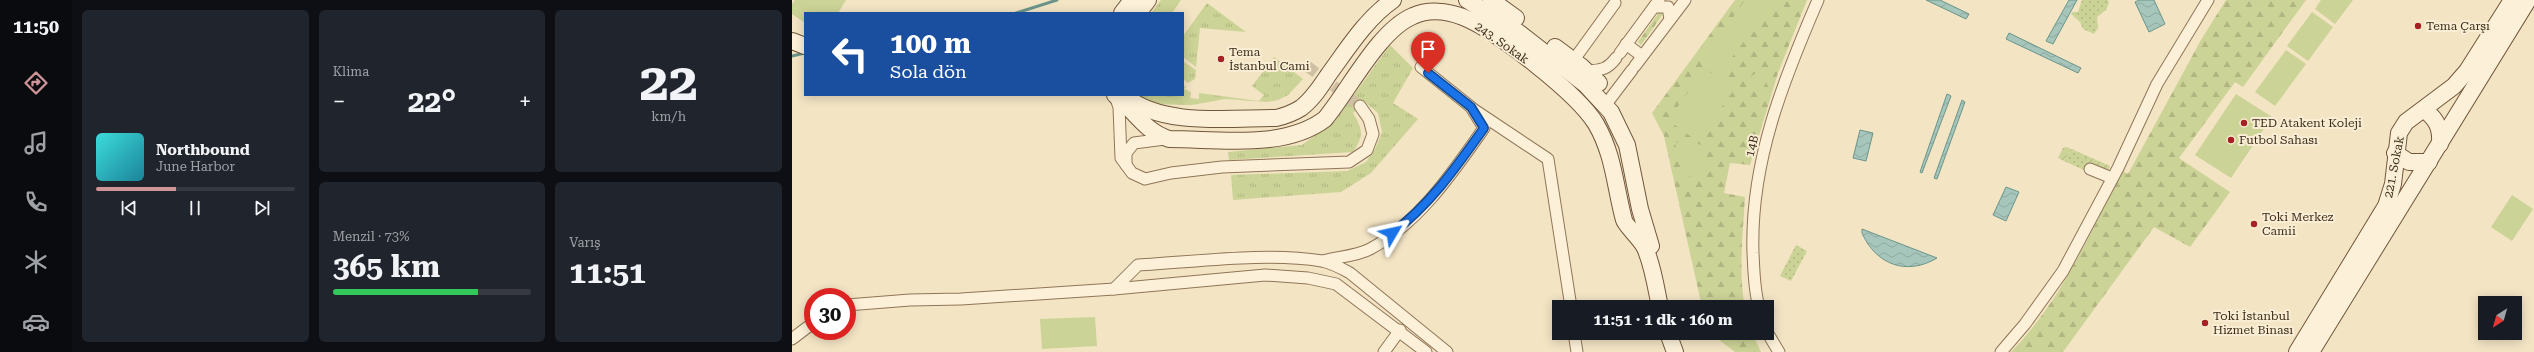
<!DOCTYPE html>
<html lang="tr">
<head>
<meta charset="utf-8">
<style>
  :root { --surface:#171b24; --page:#20242c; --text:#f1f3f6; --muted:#9ea1a6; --line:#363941; --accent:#cf9497 }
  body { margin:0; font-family:"Roboto Serif",serif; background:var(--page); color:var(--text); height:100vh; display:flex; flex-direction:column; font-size:15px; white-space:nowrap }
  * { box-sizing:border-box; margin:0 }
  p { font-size:13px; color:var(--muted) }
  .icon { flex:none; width:22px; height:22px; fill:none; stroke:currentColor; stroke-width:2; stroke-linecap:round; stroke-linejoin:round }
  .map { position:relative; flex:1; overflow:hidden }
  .details { display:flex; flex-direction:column; gap:10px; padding:10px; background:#0d0f14; width:720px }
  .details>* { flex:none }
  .top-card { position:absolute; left:12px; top:12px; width:380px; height:84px; border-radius:0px; box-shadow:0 2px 10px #0003; background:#1a4fa0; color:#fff; overflow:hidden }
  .needle { width:26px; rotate:217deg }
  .tools { position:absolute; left:1686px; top:296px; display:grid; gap:8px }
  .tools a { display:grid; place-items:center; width:44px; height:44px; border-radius:0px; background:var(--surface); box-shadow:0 2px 10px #0003; font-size:20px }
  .speed { position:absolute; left:12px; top:288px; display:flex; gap:8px; font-size:20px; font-weight:700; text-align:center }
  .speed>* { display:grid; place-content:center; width:52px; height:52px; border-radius:50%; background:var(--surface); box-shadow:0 2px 10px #0003; line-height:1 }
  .speed .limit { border:6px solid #d22; background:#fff; color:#111 }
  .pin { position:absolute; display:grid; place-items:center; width:34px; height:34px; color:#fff; margin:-41px -17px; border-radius:50% 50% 50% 0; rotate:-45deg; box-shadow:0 0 4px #0007 }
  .pin .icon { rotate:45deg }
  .me { position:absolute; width:44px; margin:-22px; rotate:54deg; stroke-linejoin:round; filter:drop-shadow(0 0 3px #0008) }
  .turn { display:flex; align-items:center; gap:14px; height:84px; padding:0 20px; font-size:18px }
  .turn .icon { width:52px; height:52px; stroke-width:2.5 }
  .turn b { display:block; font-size:28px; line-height:34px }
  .big { font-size:30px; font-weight:700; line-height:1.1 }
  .details .card { flex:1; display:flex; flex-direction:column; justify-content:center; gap:6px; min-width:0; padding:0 14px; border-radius:6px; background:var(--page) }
  .details .dial { align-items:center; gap:0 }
  .dial b { font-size:52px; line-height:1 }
  .song { display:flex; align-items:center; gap:12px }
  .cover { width:48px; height:48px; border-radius:6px; background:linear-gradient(135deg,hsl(180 70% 55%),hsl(190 70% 35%)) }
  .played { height:4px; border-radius:2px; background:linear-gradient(90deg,var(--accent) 40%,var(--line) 40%) }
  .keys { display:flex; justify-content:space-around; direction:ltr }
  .heat { display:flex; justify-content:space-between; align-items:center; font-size:22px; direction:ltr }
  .charge { height:6px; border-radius:3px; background:linear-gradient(90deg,#34c759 73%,var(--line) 0) }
  .details .tiles { flex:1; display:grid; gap:10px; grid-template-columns:repeat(3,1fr) }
  .card:first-child { grid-row:span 2 }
  .trip { position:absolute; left:760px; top:300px; width:222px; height:40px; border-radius:0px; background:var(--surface); box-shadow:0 2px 10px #0003; font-weight:700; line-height:40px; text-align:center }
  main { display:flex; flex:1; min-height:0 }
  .dock { display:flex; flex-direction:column; width:72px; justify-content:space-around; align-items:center; background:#090b0e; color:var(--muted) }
  .dock .icon { width:28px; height:28px }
  .dock .on { color:var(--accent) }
  .dock b { font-size:18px; color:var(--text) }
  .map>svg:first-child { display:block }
</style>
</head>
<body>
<main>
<nav class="dock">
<b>11:50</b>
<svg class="icon on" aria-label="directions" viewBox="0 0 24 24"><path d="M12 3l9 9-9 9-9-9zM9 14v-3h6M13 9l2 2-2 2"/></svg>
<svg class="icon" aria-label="music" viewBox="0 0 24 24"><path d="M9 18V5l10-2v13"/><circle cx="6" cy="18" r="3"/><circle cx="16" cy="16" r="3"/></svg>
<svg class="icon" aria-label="phone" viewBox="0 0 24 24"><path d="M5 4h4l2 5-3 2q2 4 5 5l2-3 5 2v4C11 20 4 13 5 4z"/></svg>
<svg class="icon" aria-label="climate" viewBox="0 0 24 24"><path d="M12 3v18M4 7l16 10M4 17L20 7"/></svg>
<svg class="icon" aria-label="car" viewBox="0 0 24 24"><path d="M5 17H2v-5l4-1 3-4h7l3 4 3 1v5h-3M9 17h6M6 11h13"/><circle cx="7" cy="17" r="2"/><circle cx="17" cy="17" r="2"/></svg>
</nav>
<section class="details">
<div class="tiles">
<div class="card">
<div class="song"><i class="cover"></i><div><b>Northbound</b><p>June Harbor</p></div></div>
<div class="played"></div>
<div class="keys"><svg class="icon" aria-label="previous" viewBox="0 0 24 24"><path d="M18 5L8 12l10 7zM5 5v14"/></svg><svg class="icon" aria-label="pause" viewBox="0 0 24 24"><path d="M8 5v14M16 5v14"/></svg><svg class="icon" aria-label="next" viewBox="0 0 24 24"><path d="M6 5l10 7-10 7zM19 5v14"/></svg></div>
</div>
<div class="card"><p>Klima</p>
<div class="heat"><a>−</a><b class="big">22°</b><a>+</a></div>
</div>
<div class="card dial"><b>22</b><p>km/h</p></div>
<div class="card"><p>Menzil · 73%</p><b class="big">365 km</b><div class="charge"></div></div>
<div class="card"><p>Varış</p><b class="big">11:51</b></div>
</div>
</section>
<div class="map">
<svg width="1742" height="352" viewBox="0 0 1742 352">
  <defs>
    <pattern id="grass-tufts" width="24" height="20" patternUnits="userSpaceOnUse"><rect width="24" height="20" fill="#ccd396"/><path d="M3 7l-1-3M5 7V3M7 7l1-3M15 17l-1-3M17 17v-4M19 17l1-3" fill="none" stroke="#b0b581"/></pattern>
    <pattern id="forest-firs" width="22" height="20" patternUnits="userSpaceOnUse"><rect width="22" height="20" fill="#ccd396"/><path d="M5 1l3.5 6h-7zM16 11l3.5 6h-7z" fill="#b0b581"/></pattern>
    <pattern id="park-dots" width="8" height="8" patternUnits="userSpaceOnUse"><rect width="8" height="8" fill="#ccd396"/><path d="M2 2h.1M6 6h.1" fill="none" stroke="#b0b581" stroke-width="1.8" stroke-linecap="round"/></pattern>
    <pattern id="garden-furrows" width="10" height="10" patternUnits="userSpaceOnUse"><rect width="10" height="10" fill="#ccd396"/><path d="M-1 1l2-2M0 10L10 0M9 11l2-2" fill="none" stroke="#b0b581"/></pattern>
    <pattern id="water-waves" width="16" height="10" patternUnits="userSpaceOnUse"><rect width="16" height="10" fill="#a6c6bc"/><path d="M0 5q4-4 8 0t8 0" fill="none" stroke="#90aaa1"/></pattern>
  </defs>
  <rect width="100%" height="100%" fill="#f3e4c4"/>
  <g fill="url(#grass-tufts)">
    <polygon points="369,0 389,0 380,13 359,13"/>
    <polygon points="415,3 454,32 408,28 404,67 391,57 391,36"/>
    <path d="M598,45l23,23 -20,35 25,16 -47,54 -30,19 -108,8 -2,-25 116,-4 19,-9 9,-13 7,-17 -4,-19 -14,-12 -11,12c10,17 11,23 0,39l-124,8 -1,-8 74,-7 33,-24z"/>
    <polygon points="482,57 511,79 496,95 486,100 475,102 433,99 400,105 358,104 341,95 391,95 391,85 394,87 392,89 399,92 398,98 407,99 407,93 467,101 472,95 460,86"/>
    <polygon points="391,61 404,70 403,79 396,83 391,79"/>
  </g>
  <g fill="url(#forest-firs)">
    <path d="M943,0h72l-29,73 -28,92 -20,-2 -6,30 21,4c-2,37 -7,74 0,110h-43l-38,-171 -12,-23z"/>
    <path d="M1434,0h80l-63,87 -8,-5 -56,76 51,34 -40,55 -36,-20 -91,125h-52c51,-52 78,-118 112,-181l5,3 73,-134z"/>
    <polygon points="868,11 871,14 849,45 846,42"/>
    <polygon points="918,333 960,333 969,352 943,352"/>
  </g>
  <g fill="url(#park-dots)">
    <polygon points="1290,0 1316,0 1317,3 1314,10 1305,17 1306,28 1302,34 1291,29 1288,22 1279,14 1281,12 1286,12"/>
    <polygon points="1278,150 1299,159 1294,171 1272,161"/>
    <polygon points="1004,245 1015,251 999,281 988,276"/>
  </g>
  <polygon fill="url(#garden-furrows)" points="1275,147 1318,166 1316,172 1294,171 1298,159 1278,150 1272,161 1266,158 1271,148"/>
  <g fill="#ccd396">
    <polygon points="3,0 54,0 46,13 13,13 13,23 0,14 0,4"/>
    <polygon points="953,0 983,0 958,34 939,20"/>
    <polygon points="1529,0 1561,0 1543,24 1523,9"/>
    <polygon points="1520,12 1541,27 1516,61 1495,46"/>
    <polygon points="935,25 954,39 928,73 910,59"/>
    <polygon points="1494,50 1514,64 1483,106 1463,92"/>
    <polygon points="913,69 942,90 905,141 876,120"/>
    <circle cx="966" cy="81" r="8"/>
    <polygon points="1444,94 1480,117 1439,178 1403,155"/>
    <polygon points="899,140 911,146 916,162 910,174 892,178 883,143"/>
    <polygon points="1720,195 1741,209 1720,241 1699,227"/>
    <polygon points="303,317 305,346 250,349 248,319"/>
  </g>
  <g fill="url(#water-waves)" stroke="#6b958a">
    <polygon points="1134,0 1148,0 1177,14 1174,19"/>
    <polygon points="1277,0 1285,0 1261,44 1254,41"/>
    <polygon points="1347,0 1362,0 1373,24 1357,32 1343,2"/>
    <polygon points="1217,33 1289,68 1286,73 1214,39"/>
    <polygon points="1155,94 1159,96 1130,173 1128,172"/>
    <polygon points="1170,100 1173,102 1145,179 1142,178"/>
    <polygon points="1068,130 1081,133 1074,161 1061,158"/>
    <polygon points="1214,187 1227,192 1214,221 1201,215"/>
    <path d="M1070,229l75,29c-30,18 -61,7 -75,-25z"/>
  </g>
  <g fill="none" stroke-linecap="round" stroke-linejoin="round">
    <g stroke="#6b958a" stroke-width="3">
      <polyline points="224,13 265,0"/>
      <polyline points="0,56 13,53"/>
    </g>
    <polyline stroke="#cfbfa3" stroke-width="11" stroke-dasharray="11 5.5" stroke-linecap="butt" points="515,66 568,106"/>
    <g stroke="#907558" stroke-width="13">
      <g id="street">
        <polyline points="862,7 876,7 878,19"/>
        <polyline points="834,44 850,56"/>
        <polyline points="828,53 867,0"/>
        <polyline points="781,61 823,3"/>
        <polyline points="843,66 893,0"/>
        <path d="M794,71c15,-1 21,-1 30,-13"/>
        <polyline points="323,96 327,107 329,158 340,173 353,179 379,173 430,167 557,162 575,150 581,134 577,119 568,106"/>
        <polyline points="818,99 840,70"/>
        <polyline points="681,109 756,159 779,307"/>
        <polyline points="334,165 334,153 342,143 373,139"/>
        <polyline points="1298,169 1320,178"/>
        <path d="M531,261c14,-4 34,-5 47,-12 49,-26 83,-77 114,-121l-13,-21 -50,-40"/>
        <path d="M322,289l24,-24c58,-3 128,-13 184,-4 10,2 19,7 28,12l97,79"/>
        <polyline points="55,305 118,300 169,299 322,289 473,275 516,278 544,284 634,352"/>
        <path d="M967,307c-5,-17 -5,-36 -6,-54 -3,-90 30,-172 65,-253"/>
        <polyline points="975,332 987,352"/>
        <polyline points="782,333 785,352"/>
        <polyline points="0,339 21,323"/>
        <polyline points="592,352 608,330"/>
        <polyline points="1209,352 1233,324 1271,271 1326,168 1365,84 1416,0"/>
      </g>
    </g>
    <g stroke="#72563b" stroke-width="18">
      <g id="secondary">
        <polyline points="675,0 726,32 794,85 819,112 835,145 848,209 859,246"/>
        <polyline points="699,0 724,18"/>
        <polyline points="330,13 340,0"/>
        <polyline points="346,13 356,0"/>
        <polyline points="0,41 13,46"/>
        <polyline points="763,47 790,67 807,83"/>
        <path d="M323,95c20,16 29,36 54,44 50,0 115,11 156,-20 24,-29 54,-89 88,-103 15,-7 34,-5 50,1 33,13 115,77 133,107 18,31 19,63 28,96 1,5 17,19 21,28 8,18 11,40 15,59"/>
        <path d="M333,96c37,31 104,22 151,22 9,-2 17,-5 25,-10 12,-9 20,-22 28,-34 19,-26 37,-55 64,-74"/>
        <path d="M1633,110c12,10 16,18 15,34"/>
        <polyline points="1603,153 1617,162 1637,162"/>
        <polyline points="876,333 883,352"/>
        <polyline points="1505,352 1594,206 1601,184 1607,133 1614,122 1662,86 1675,71 1720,0"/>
        <polyline points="1519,352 1736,0"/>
      </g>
    </g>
    <use href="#street" stroke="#fcf1d8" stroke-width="11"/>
    <use href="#secondary" stroke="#fcf1d8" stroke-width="16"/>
  </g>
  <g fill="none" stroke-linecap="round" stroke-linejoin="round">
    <g stroke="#114b97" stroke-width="10">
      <path id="route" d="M600,233c38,-28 65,-67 92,-105l-13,-21 -43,-34"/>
    </g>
    <use href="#route" stroke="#1a73e8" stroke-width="7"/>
  </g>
  <g fill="#a62123" stroke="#f9eed4" stroke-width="1.5">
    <circle cx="1626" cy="26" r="4"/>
    <circle cx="429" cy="59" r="4"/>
    <circle cx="1452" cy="123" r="4"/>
    <circle cx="1439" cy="140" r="4"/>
    <circle cx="1462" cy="224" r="4"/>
    <circle cx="1413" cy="323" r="4"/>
  </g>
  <g text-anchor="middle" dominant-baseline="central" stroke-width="4" stroke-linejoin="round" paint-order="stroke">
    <g font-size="12" fill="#3e2d1d" stroke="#f9eed4" text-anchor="start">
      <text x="1634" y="26">Tema Çarşı</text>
      <text x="437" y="52">Tema<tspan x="437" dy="14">İstanbul Cami</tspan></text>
      <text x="1460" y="123">TED Atakent Koleji</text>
      <text x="1447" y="140">Futbol Sahası</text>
      <text x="1470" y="217">Toki Merkez<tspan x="1470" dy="14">Camii</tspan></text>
      <text x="1421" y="316">Toki İstanbul<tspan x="1421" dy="14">Hizmet Binası</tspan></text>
    </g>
    <g font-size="12" fill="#3e2d1d" stroke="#f9eed4">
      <text transform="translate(710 43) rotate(35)">243. Sokak</text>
      <text transform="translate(960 146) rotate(-76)">14B</text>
      <text transform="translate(1602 167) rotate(-79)">221. Sokak</text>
    </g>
  </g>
</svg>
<div class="tools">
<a><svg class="needle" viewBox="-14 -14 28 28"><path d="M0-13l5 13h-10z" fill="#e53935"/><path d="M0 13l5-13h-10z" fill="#9ea1a6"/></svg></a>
</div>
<div class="speed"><div class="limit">30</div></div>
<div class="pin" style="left:636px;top:73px;background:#d93025"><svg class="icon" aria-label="arrive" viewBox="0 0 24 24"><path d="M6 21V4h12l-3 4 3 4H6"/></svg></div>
<svg class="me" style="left:600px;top:233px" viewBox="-20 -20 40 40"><path d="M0-17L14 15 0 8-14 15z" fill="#1a73e8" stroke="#fff" stroke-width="4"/></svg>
<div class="trip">11:51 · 1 dk · 160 m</div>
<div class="top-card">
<div class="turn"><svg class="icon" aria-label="left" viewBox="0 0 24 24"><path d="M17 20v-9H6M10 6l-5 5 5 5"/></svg><div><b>100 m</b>Sola dön</div></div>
</div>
</div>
</main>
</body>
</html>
